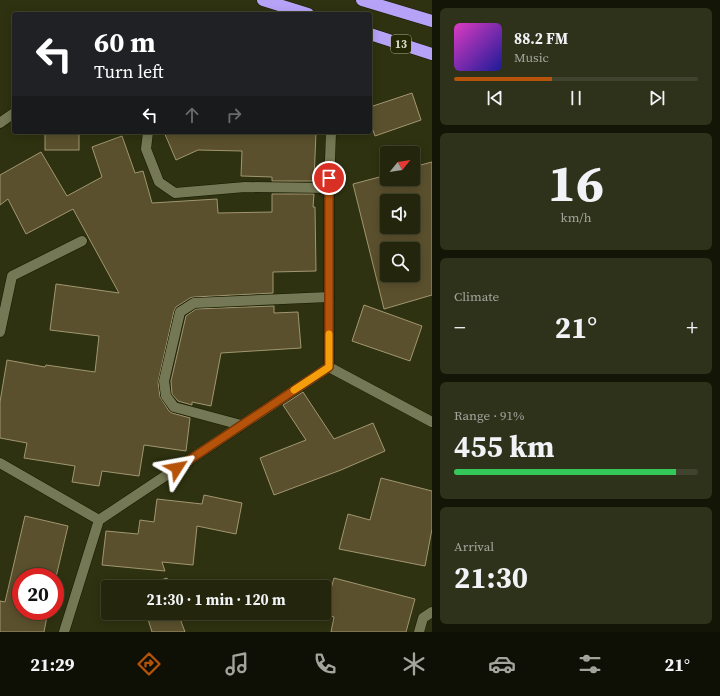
<!DOCTYPE html>
<html lang="en">
<head>
<meta charset="utf-8">
<style>
  :root { --surface:#23260c; --page:#2f321a; --text:#f1f3f6; --muted:#a3a59d; --line:#40432d; --accent:#b45309 }
  body { margin:0; font-family:"Source Serif 4",serif; background:var(--page); color:var(--text); height:100vh; display:flex; flex-direction:column; font-size:15px; white-space:nowrap }
  * { box-sizing:border-box; margin:0 }
  p { font-size:13px; color:var(--muted) }
  .icon { flex:none; width:22px; height:22px; fill:none; stroke:currentColor; stroke-width:2; stroke-linecap:round; stroke-linejoin:round }
  .map { position:relative; flex:1; overflow:hidden }
  .sheet { display:flex; flex-direction:column; gap:8px; padding:8px; background:#131507; width:288px }
  .sheet>* { flex:none }
  .guide { position:absolute; left:12px; top:12px; width:360px; height:122px; border-radius:4px; box-shadow:0 2px 10px #0003,0 0 0 1px var(--line); background:#202124; color:#fff; overflow:hidden }
  .needle { width:26px; rotate:60deg }
  .tools { position:absolute; left:380px; top:146px; display:grid; gap:8px }
  .tools a { display:grid; place-items:center; width:40px; height:40px; border-radius:4px; background:var(--surface); box-shadow:0 2px 10px #0003,0 0 0 1px var(--line); font-size:20px }
  .speed { position:absolute; left:12px; top:568px; display:flex; gap:8px; font-size:20px; font-weight:700; text-align:center }
  .speed>* { display:grid; place-content:center; width:52px; height:52px; border-radius:50%; background:var(--surface); box-shadow:0 2px 10px #0003,0 0 0 1px var(--line); line-height:1 }
  .speed .limit { border:6px solid #d22; background:#fff; color:#111 }
  .pin { position:absolute; display:grid; place-items:center; width:34px; height:34px; color:#fff; margin:-17px; border:2px solid #fff; border-radius:50%; box-shadow:0 1px 4px #0007 }
  .me { position:absolute; width:44px; margin:-22px; rotate:56deg; stroke-linejoin:round; filter:drop-shadow(0 0 3px #0008) }
  .turn { display:flex; align-items:center; gap:14px; height:84px; padding:0 16px; font-size:18px }
  .turn .icon { width:52px; height:52px; stroke-width:2.5 }
  .turn b { display:block; font-size:28px; line-height:34px }
  .lanes { display:flex; align-items:center; height:38px; padding:0 16px; background:#0003; justify-content:center; gap:20px; direction:ltr }
  .lanes .off { opacity:.35 }
  .big { font-size:30px; font-weight:700; line-height:1.1 }
  .sheet .card { flex:1; display:flex; flex-direction:column; justify-content:center; gap:6px; min-width:0; padding:0 14px; border-radius:6px; background:var(--page) }
  .sheet .dial { align-items:center; gap:0 }
  .dial b { font-size:52px; line-height:1 }
  .song { display:flex; align-items:center; gap:12px }
  .cover { width:48px; height:48px; border-radius:6px; background:linear-gradient(135deg,hsl(310 70% 55%),hsl(240 70% 35%)) }
  .played { height:4px; border-radius:2px; background:linear-gradient(90deg,var(--accent) 40%,var(--line) 40%) }
  .keys { display:flex; justify-content:space-around; direction:ltr }
  .heat { display:flex; justify-content:space-between; align-items:center; font-size:22px; direction:ltr }
  .charge { height:6px; border-radius:3px; background:linear-gradient(90deg,#34c759 91%,var(--line) 0) }
  .trip { position:absolute; left:101px; top:580px; width:230px; height:40px; border-radius:4px; background:var(--surface); box-shadow:0 2px 10px #0003,0 0 0 1px var(--line); font-weight:700; line-height:40px; text-align:center }
  .tab-bar { display:flex; height:64px; justify-content:space-around; align-items:center; background:#0e0f05; color:var(--muted) }
  .tab-bar .icon { width:28px; height:28px }
  .tab-bar .on { color:var(--accent) }
  .tab-bar b { font-size:18px; color:var(--text) }
  main { display:flex; flex:1; min-height:0 }
  .map>svg:first-child { display:block }
</style>
</head>
<body>
<main>
<div class="map">
<svg width="432" height="632" viewBox="0 0 432 632">
  <rect width="100%" height="100%" fill="#2f3210"/>
  <g fill="#5a502d" stroke="#a19671" fill-rule="evenodd">
    <polygon points="412,93 421,120 375,136 370,122 370,107"/>
    <rect x="45" y="132" width="34" height="18"/>
    <polygon points="164,132 316,132 314,181 272,181 272,177 241,176 242,151 198,150 176,160"/>
    <polygon points="122,136 135,173 143,171 152,203 217,199 218,213 272,212 272,194 314,194 313,207 315,207 316,271 273,272 273,293 194,297 190,298 176,307 174,311 158,382 160,397 169,411 172,413 190,418 186,451 144,445 139,476 102,471 99,486 72,482 75,466 24,458 27,443 0,438 0,402 7,360 45,367 46,365 95,372 99,336 50,330 56,284 119,293 73,209 26,234 8,199 0,205 0,175 41,152 67,196 102,177 92,147"/>
    <path d="M432,162v133l-48,14 -31,-125 34,-9v4h26v-12zM387,201h26v26h-26zM387,249h26v26h-26z"/>
    <polygon points="364,305 422,326 410,361 352,341"/>
    <polygon points="274,306 274,313 298,312 301,348 221,353 211,406 192,402 192,405 178,401 172,394 171,381 186,316 196,309"/>
    <polygon points="303,392 334,439 373,423 385,451 341,470 274,495 260,458 306,440 283,405"/>
    <polygon points="381,478 432,491 432,529 425,566 339,549 348,514 370,520"/>
    <polygon points="204,495 242,503 236,534 197,526 193,565 162,562 165,571 102,565 106,531 138,534 140,520 154,522 157,499 202,504"/>
    <polygon points="25,516 68,526 56,577 21,577 21,611 48,611 44,632 0,632 0,601 5,602"/>
    <polygon points="167,578 170,587 139,587"/>
    <polygon points="334,578 415,599 406,632 331,632 334,617 324,614"/>
    <polygon points="146,613 178,613 185,632 152,632"/>
  </g>
  <g fill="none" stroke-linecap="round" stroke-linejoin="round">
    <g stroke="#171900" stroke-width="11">
      <g id="lane">
        <polyline points="0,123 14,113"/>
        <polyline points="148,132 146,149 159,182 175,193 245,187 329,188"/>
        <polyline points="0,332 12,276 82,241"/>
        <polyline points="241,425 174,407 166,396 164,381 180,312 194,303 329,297"/>
        <polyline points="0,463 99,520"/>
        <polyline points="64,632 99,520 329,367 432,422"/>
        <polyline points="419,632 423,618 432,612"/>
      </g>
    </g>
    <g stroke="#171900" stroke-width="11">
      <polyline id="street" points="329,367 329,188 331,132"/>
    </g>
    <g stroke="#171900" stroke-width="13">
      <g id="highway">
        <polyline points="263,0 308,14"/>
        <polyline points="362,0 432,21"/>
        <polyline points="370,34 432,54"/>
      </g>
    </g>
    <use href="#lane" stroke="#747854" stroke-width="10"/>
    <use href="#street" stroke="#747854" stroke-width="10"/>
    <use href="#highway" stroke="#b6a3f7" stroke-width="12"/>
  </g>
  <g fill="none" stroke-linecap="round" stroke-linejoin="round">
    <g stroke="#753606" stroke-width="10">
      <polyline id="route" points="177,468 329,367 329,178"/>
    </g>
    <use href="#route" stroke="#b45309" stroke-width="7"/>
    <polyline stroke="#f59e0b" stroke-width="7" points="294,390 329,367 329,334"/>
  </g>
  <g text-anchor="middle" dominant-baseline="central" stroke-width="4" stroke-linejoin="round" paint-order="stroke">
    <rect fill="#252805" stroke="#a6aa91" stroke-width="1" x="391" y="35" width="20" height="18" rx="3"/>
    <g font-size="11" font-weight="bold" fill="#dee1cd">
      <text x="401" y="44">13</text>
    </g>
  </g>
</svg>
<div class="tools">
<a><svg class="needle" viewBox="-14 -14 28 28"><path d="M0-13l5 13h-10z" fill="#e53935"/><path d="M0 13l5-13h-10z" fill="#a3a59d"/></svg></a>
<a><svg class="icon" aria-label="sound" viewBox="0 0 24 24"><path d="M4 9h4l5-4v14l-5-4H4zM17 9q2 3 0 6"/></svg></a>
<a><svg class="icon" aria-label="search" viewBox="0 0 24 24"><circle cx="10" cy="10" r="6"/><path d="M15 15l6 6"/></svg></a>
</div>
<div class="speed"><div class="limit">20</div></div>
<div class="pin" style="left:329px;top:178px;background:#d93025"><svg class="icon" aria-label="arrive" viewBox="0 0 24 24"><path d="M6 21V4h12l-3 4 3 4H6"/></svg></div>
<svg class="me" style="left:177px;top:468px" viewBox="-20 -20 40 40"><path d="M0-17L14 15 0 8-14 15z" fill="#b45309" stroke="#fff" stroke-width="4"/></svg>
<div class="trip">21:30 · 1 min · 120 m</div>
<div class="guide">
<div class="turn"><svg class="icon" aria-label="left" viewBox="0 0 24 24"><path d="M17 20v-9H6M10 6l-5 5 5 5"/></svg><div><b>60 m</b>Turn left</div></div>
<div class="lanes"><svg class="icon" aria-label="left" viewBox="0 0 24 24"><path d="M17 20v-9H6M10 6l-5 5 5 5"/></svg><svg class="icon off" aria-label="ahead" viewBox="0 0 24 24"><path d="M12 20V5M6 11l6-6 6 6"/></svg><svg class="icon off" aria-label="right" viewBox="0 0 24 24"><path d="M7 20v-9h11M14 6l5 5-5 5"/></svg></div>
</div>
</div>
<section class="sheet">
<div class="card">
<div class="song"><i class="cover"></i><div><b>88.2 FM</b><p>Music</p></div></div>
<div class="played"></div>
<div class="keys"><svg class="icon" aria-label="previous" viewBox="0 0 24 24"><path d="M18 5L8 12l10 7zM5 5v14"/></svg><svg class="icon" aria-label="pause" viewBox="0 0 24 24"><path d="M8 5v14M16 5v14"/></svg><svg class="icon" aria-label="next" viewBox="0 0 24 24"><path d="M6 5l10 7-10 7zM19 5v14"/></svg></div>
</div>
<div class="card dial"><b>16</b><p>km/h</p></div>
<div class="card"><p>Climate</p>
<div class="heat"><a>−</a><b class="big">21°</b><a>+</a></div>
</div>
<div class="card"><p>Range · 91%</p><b class="big">455 km</b><div class="charge"></div></div>
<div class="card"><p>Arrival</p><b class="big">21:30</b></div>
</section>
</main>
<nav class="tab-bar">
<b>21:29</b>
<svg class="icon on" aria-label="directions" viewBox="0 0 24 24"><path d="M12 3l9 9-9 9-9-9zM9 14v-3h6M13 9l2 2-2 2"/></svg>
<svg class="icon" aria-label="music" viewBox="0 0 24 24"><path d="M9 18V5l10-2v13"/><circle cx="6" cy="18" r="3"/><circle cx="16" cy="16" r="3"/></svg>
<svg class="icon" aria-label="phone" viewBox="0 0 24 24"><path d="M5 4h4l2 5-3 2q2 4 5 5l2-3 5 2v4C11 20 4 13 5 4z"/></svg>
<svg class="icon" aria-label="climate" viewBox="0 0 24 24"><path d="M12 3v18M4 7l16 10M4 17L20 7"/></svg>
<svg class="icon" aria-label="car" viewBox="0 0 24 24"><path d="M5 17H2v-5l4-1 3-4h7l3 4 3 1v5h-3M9 17h6M6 11h13"/><circle cx="7" cy="17" r="2"/><circle cx="17" cy="17" r="2"/></svg>
<svg class="icon" aria-label="filters" viewBox="0 0 24 24"><path d="M4 7h16M4 17h16"/><circle cx="9" cy="7" r="2"/><circle cx="15" cy="17" r="2"/></svg>
<b>21°</b>
</nav>
</body>
</html>
